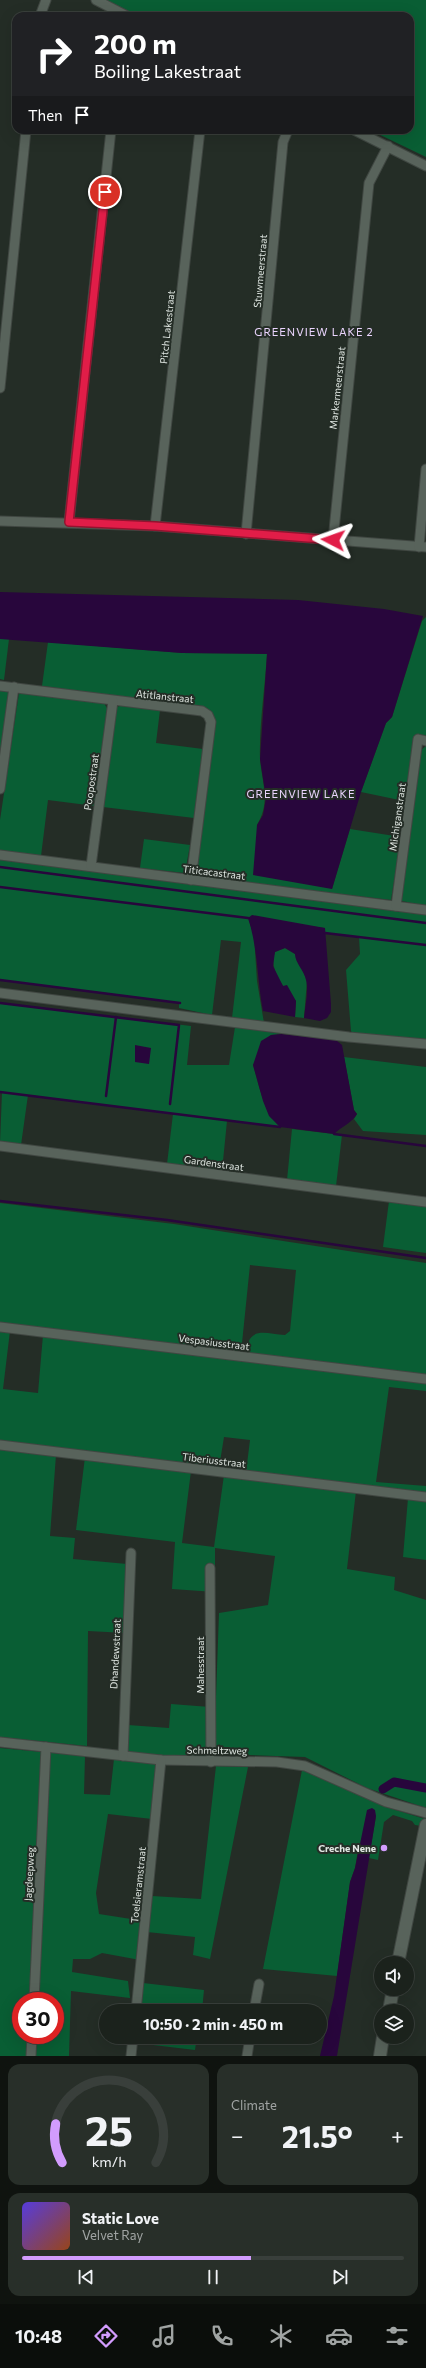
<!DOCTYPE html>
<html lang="en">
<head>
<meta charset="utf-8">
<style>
  :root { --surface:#1b221c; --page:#282f29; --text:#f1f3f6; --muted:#a0a4a3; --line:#393f3b; --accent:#d29cfd }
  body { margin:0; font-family:Commissioner,sans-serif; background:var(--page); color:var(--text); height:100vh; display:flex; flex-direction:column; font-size:15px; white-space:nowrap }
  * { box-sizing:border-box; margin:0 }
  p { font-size:13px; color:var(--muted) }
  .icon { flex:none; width:22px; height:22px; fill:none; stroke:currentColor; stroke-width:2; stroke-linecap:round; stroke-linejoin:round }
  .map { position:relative; height:2056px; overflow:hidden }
  .side { display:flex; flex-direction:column; gap:8px; padding:8px; background:#0f130f; flex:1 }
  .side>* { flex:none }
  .top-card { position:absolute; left:12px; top:12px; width:402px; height:122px; border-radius:12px; box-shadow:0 4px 16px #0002,0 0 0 1px var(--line); background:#202124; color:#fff; overflow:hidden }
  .fabs { position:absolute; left:374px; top:1956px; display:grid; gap:8px }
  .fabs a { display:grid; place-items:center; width:40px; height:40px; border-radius:50%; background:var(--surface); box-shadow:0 4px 16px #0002,0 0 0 1px var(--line); font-size:20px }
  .speed { position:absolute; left:12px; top:1992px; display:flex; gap:8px; font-size:20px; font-weight:700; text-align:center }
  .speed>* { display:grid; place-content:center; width:52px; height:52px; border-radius:50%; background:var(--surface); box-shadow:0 4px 16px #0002,0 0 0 1px var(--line); line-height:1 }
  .speed .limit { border:6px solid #d22; background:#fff; color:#111 }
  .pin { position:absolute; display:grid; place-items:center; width:34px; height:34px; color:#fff; margin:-17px; border:2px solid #fff; border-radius:50%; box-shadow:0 1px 4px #0007 }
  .me { position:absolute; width:44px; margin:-22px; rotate:274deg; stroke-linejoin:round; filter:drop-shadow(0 0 3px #0008) }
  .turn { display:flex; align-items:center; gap:14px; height:84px; padding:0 16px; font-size:18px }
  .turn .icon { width:52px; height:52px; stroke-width:2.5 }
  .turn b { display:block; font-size:28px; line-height:34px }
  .then { display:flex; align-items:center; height:38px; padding:0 16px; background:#0003; gap:8px; font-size:15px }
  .big { font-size:30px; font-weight:700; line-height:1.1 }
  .side .widget { flex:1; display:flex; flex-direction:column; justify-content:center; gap:6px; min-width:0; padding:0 14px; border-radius:12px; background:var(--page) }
  .side .dial { align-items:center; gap:0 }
  .dial svg { height:104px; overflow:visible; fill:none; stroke:var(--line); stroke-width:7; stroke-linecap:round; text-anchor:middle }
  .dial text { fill:var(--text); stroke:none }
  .song { display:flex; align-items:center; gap:12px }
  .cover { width:48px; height:48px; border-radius:6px; background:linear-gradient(135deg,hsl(250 70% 55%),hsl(20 70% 35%)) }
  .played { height:4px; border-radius:2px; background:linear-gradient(90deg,var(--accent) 60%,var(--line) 60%) }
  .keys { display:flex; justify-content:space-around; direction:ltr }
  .heat { display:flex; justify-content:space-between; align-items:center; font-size:22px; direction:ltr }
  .side .tiles { flex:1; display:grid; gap:8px; grid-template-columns:1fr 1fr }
  .widget:last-child { grid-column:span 2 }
  .trip { position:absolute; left:99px; top:2004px; width:228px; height:40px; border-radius:20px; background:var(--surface); box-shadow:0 4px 16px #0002,0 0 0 1px var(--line); font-weight:700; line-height:40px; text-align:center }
  .menu { display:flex; height:64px; justify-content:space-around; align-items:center; background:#0b0e0b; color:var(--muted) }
  .menu .icon { width:28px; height:28px }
  .menu .on { color:var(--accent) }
  .menu b { font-size:18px; color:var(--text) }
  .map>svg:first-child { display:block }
</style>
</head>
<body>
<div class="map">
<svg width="426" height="2056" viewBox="0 0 426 2056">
  <rect width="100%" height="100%" fill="#242d26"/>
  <g fill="#095e34" fill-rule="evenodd">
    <polygon points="99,0 426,0 426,157 370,130 410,130 410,16 132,16"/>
    <polygon points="426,617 426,737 415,735 404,801 361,792 386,723 392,717 422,621"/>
    <polygon points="0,639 9,639 4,680 0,679"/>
    <path d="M48,642l134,11 85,1c-2,33 -8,72 -7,105 2,24 11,43 -3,66l75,64 18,-60 51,8 -10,63 -191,-23 -5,-6 20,-152 -8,-11 -165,-22z"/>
    <polygon points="0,689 7,691 9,695 0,763"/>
    <polygon points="19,693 104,703 108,710 95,806 48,800 41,856 0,850 0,820"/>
    <polygon points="122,705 160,710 156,743 203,749 194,818 103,807 116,711 117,707"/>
    <polygon points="426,746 426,906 402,901 402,895 420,751"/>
    <polygon points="144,839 190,845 185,873 140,868"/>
    <polygon points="0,859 426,915 426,1043 353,1034 351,1031 346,970 360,954 359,937 325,933 325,928 248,918 254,936 257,981 264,1023 232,1018 241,942 221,940 212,1015 179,1008 179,1003 0,980"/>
    <path d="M285,948l10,6 12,26 -3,38 -9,-1 1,-16c-11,-12 -28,-31 -21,-49z"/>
    <path d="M0,1003l191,23 -4,39h42l6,-38 47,7 -11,1 -18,30c7,24 10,44 27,62l-53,-6 -5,50 -55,-7 6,-50 -145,-19 -7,50 -21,-2 2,-51h-2z"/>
    <polygon points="344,1057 426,1067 426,1135 363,1131 354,1119 357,1114 354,1110"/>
    <polygon points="292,1129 342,1135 336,1186 287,1180"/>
    <polygon points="389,1201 426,1206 426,1253 383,1247"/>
    <path d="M0,1203l174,21 252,39v113l-180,-23c3,-28 19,-19 39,-18l5,-4 6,-61 -46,-5 -9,88 -241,-29z"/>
    <polygon points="0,1330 10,1331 3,1389 38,1393 43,1335 426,1382 426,1391 389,1387 376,1482 426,1486 426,1494 246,1472 250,1440 224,1437 219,1468 0,1441"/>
    <polygon points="0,1448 56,1455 50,1536 75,1538 73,1559 127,1564 126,1633 88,1631 87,1746 0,1737"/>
    <polygon points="85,1457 191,1471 182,1543 214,1547 224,1475 356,1491 347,1569 395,1577 394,1590 426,1600 426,1808 367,1788 305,1757 216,1754 214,1752 219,1613 268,1605 275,1556 215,1548 215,1592 172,1589 175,1542 76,1530"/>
    <polygon points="408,1498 426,1500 426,1560 403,1557"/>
    <polygon points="171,1704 210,1707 208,1756 205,1758 130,1753 127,1751 128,1725 169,1728"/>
    <path d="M0,1748l85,8 -1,38 26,1 4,-36 42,4 1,3 -5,53 -44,-5 -12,79 3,21 45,7 -4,39 -38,-7 -12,6h-17l-1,13 56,9 2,17 -59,-7 -2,65h-69zM21,2001h34v34h-34z"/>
    <polygon points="216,1766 248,1767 210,1959 193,1955 195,1937 147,1932 152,1896 201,1899"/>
    <polygon points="302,1770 386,1807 425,1819 422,1826 415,1825 412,1821 393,1815 384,1822 378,1860 369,1858 376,1816 358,1850 355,1868 350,1882 337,1976 263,1969"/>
    <polygon points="143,1983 204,1990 202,2011 140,2011"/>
    <polygon points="137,2037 197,2037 195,2050 136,2043"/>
  </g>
  <g fill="#28063c">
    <polygon points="0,592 298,600 384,609 423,616 392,717 386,723 361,792 332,889 253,875 257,825 263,815 266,798 260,759 267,654 182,653 0,639"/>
    <path d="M252,915l73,13 6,76v8l-4,6 -7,3 -16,-3c1,-12 5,-27 2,-38 -2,-10 -11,-17 -11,-26l-10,-6 -10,4 -2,14 10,20 4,-1 9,16 -1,16 -32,-6c-6,-31 -5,-63 -15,-93z"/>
    <path d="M282,1034l54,6 6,5 12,65 3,4c-4,8 -16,13 -23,20l-54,-7 -11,-11 -6,-15 -10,-36 8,-24 10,-6z"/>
    <polygon points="135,1045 151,1048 149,1064 135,1062"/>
    <polygon points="372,1808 375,1810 376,1816 337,2056 320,2056 334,1996 350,1882 355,1868 367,1810"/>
  </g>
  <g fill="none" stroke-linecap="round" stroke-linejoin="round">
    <g stroke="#28063c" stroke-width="2.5">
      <polyline points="0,867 426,923"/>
      <polyline points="0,887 248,918"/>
      <polyline points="325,933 426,945"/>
      <polyline points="0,980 180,1003"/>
      <polyline points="0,1003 179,1025 170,1104"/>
      <polyline points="0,1092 280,1127"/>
      <polyline points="106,1096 116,1017"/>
      <polyline points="334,1134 426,1146"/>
      <polyline points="0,1201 167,1220 426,1258"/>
    </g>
    <polyline stroke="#28063c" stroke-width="9" points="383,1789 394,1782 426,1788"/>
    <g stroke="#404742" stroke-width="11">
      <g id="street">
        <polyline points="96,0 127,16"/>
        <polyline points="40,16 46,0"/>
        <polyline points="354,130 426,166"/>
        <polyline points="0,388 26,130"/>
        <polyline points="0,521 155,526 426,547"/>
        <polyline points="69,522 111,130"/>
        <polyline points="155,526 200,130"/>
        <polyline points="246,534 283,142 288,130"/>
        <polyline points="333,540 369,183 388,146"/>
        <polyline points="419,547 426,469"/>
        <polyline points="0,686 202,711 208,715 211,722 191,880"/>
        <polyline points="0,789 14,687"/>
        <polyline points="0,855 426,910"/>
        <polyline points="91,866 113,701"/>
        <polyline points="396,906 418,739 426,741"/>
        <polyline points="0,993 349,1037 426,1044"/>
        <polyline points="0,1146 426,1202"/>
        <polyline points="0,1327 426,1379"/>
        <polyline points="0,1445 426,1497"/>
        <polyline points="210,1568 211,1762"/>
        <polyline points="0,1742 161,1760 277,1762 305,1766 386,1802 426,1813"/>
        <polyline points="123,1756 131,1553"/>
        <polyline points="34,2001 46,1747"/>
        <polyline points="136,2011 161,1760"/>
        <polyline points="254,2011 259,1984"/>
        <polyline points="31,2056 32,2035"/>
        <polyline points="131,2056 133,2037"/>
        <polyline points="247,2056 250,2037"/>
      </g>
    </g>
    <g stroke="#404742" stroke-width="14">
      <g id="secondary">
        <polyline points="398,1963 426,1825"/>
        <polyline points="389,2011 393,1989"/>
        <polyline points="380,2056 383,2037"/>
      </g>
    </g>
    <use href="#street" stroke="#58635b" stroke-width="9"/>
    <use href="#secondary" stroke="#58635b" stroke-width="12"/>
  </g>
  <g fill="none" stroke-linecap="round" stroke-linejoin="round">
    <g stroke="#92132f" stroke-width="10">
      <polyline id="route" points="105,192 69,522 155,526 333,540"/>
    </g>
    <use href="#route" stroke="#e11d48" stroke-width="7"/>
  </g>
  <circle fill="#d29cfd" stroke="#242d26" stroke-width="1.5" cx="384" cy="1848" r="4"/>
  <g text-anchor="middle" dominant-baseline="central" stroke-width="4" stroke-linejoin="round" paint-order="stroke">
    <g font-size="10" fill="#e0e7e2" stroke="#242d26">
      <text transform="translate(260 271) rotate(-85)">Stuwmeerstraat</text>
      <text transform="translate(167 327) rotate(-84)">Pitch Lakestraat</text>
      <text transform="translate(337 388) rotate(-84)">Markermeerstraat</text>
      <text transform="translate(165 696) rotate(6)">Atitlanstraat</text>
      <text transform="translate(91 782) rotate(-82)">Poopostraat</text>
      <text transform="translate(397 817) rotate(-82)">Michiganstraat</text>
      <text transform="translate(214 872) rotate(7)">Titicacastraat</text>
      <text transform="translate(214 1163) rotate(8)">Gardenstraat</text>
      <text transform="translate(214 1342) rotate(7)">Vespasiusstraat</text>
      <text transform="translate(214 1460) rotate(7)">Tiberiusstraat</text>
      <text transform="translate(115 1654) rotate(-87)">Dhandewstraat</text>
      <text transform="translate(200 1665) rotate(-90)">Mahesstraat</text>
      <text transform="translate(217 1750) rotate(1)">Schmeltzweg</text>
      <text transform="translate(29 1874) rotate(-87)">Jagdeepweg</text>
      <text transform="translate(138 1885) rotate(-84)">Toelsieramstraat</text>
    </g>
    <g font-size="10" font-weight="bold" fill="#e0e7e2" stroke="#242d26" text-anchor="end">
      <text x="376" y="1848">Creche Nene</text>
    </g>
    <g font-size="11" letter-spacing="1" fill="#ead4fd" stroke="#242d26">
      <text x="314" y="331">GREENVIEW LAKE 2</text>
      <text x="301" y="793">GREENVIEW LAKE</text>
    </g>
  </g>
</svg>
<div class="fabs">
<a><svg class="icon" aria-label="sound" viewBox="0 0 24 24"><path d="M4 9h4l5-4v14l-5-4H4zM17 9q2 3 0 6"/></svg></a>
<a><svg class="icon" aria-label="layers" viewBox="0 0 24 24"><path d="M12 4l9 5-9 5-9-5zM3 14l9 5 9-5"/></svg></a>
</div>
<div class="speed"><div class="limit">30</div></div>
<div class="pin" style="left:105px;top:192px;background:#d93025"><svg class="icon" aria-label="arrive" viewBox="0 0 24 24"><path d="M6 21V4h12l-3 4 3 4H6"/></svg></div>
<svg class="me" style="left:333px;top:540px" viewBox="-20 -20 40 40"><path d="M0-17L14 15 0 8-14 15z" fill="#e11d48" stroke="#fff" stroke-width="4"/></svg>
<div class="trip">10:50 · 2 min · 450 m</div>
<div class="top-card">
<div class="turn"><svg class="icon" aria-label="right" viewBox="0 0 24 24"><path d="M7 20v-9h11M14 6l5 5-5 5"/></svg><div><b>200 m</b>Boiling Lakestraat</div></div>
<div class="then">Then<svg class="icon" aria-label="arrive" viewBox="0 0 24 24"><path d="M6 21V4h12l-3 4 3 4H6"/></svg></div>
</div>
</div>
<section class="side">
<div class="tiles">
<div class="widget dial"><svg viewBox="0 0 100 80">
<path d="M14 69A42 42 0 1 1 86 69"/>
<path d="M14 69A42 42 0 0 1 9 39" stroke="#d29cfd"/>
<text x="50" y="56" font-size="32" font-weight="700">25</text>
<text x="50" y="72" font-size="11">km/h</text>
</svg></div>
<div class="widget"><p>Climate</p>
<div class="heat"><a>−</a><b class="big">21.5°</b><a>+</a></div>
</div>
<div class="widget">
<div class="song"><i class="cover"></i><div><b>Static Love</b><p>Velvet Ray</p></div></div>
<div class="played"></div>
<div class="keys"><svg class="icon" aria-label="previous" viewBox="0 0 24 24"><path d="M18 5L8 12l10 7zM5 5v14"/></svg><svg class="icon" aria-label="pause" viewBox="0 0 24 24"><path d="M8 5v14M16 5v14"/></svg><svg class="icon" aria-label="next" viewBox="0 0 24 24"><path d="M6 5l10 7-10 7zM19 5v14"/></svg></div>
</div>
</div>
</section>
<nav class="menu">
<b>10:48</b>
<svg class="icon on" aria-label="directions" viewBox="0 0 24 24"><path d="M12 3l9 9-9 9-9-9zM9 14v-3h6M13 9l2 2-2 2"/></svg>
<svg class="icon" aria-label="music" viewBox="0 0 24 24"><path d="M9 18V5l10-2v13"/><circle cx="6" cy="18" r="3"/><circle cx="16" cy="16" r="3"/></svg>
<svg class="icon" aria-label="phone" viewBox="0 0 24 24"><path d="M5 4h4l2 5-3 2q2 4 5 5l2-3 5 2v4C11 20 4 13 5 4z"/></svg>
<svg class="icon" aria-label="climate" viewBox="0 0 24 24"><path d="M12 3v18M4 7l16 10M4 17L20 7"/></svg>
<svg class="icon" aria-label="car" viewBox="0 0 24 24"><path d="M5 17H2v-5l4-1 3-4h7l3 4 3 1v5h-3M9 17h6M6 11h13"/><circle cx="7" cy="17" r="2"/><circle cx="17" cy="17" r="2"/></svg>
<svg class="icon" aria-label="filters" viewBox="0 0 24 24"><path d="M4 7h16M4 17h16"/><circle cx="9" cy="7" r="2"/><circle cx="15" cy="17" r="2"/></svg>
</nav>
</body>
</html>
